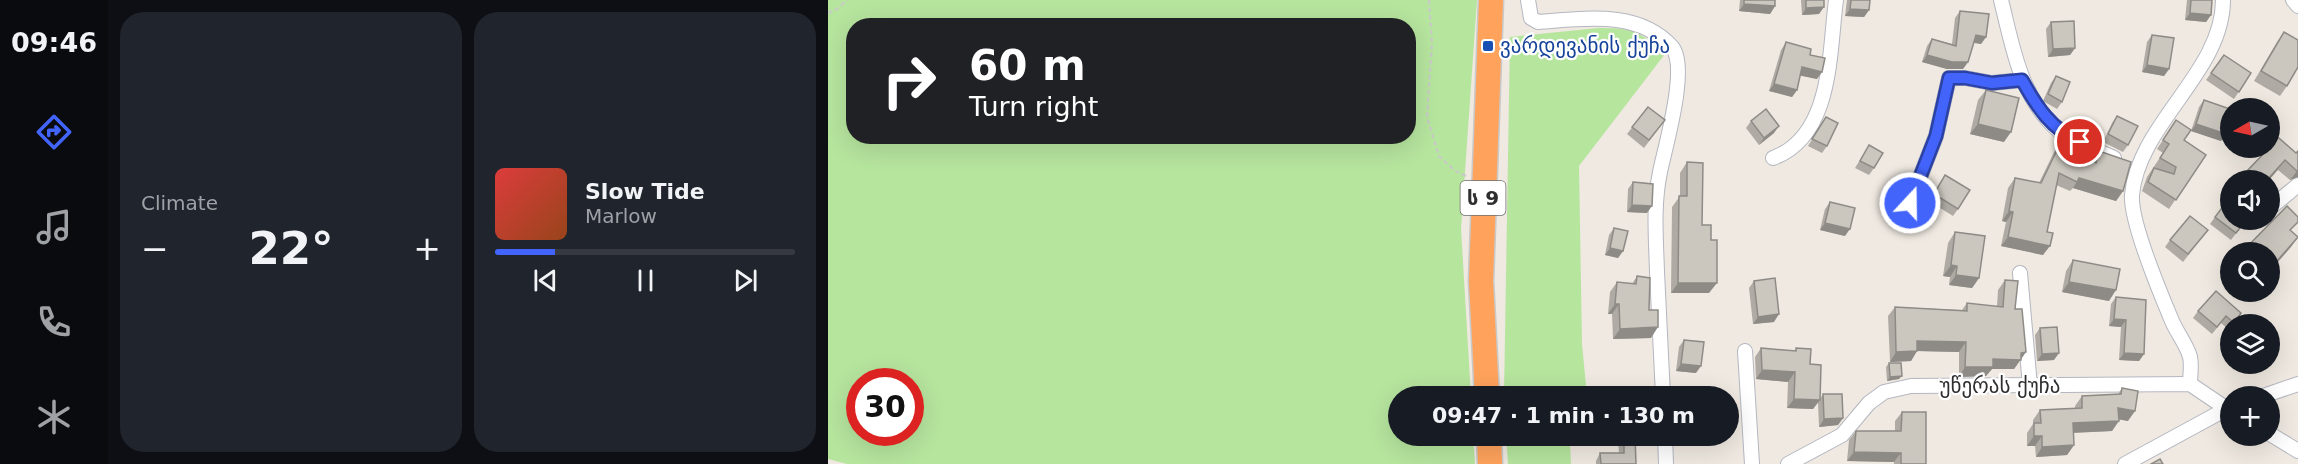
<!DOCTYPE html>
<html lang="en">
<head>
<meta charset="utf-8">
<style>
  :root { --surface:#171b24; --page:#20242c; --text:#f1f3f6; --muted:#9ea1a6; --line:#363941; --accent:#4264fb }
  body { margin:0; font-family:"DejaVu Sans","Noto Sans Georgian",sans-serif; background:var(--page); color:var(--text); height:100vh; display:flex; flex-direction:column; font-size:22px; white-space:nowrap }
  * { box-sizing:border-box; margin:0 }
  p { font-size:20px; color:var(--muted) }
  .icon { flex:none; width:33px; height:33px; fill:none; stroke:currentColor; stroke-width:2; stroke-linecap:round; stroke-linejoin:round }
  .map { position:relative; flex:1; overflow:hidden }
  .details { display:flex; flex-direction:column; gap:12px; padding:12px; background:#0d0f14; width:720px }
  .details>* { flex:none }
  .hud { position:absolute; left:18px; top:18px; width:570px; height:126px; border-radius:24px; box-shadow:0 6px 24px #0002; background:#202124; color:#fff; overflow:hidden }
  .needle { width:39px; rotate:261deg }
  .buttons { position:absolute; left:1392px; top:98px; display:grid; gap:12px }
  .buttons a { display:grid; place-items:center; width:60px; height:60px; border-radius:50%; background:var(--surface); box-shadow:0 6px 24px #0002; font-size:30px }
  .speed { position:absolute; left:18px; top:368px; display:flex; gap:12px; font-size:30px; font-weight:700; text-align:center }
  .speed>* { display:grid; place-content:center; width:78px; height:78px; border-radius:50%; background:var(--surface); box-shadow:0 6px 24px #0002; line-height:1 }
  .speed .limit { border:9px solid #d22; background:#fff; color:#111 }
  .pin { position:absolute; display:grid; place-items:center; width:51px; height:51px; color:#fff; margin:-26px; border:3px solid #fff; border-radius:50%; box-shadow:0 2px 6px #0007 }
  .me { position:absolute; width:66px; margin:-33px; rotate:21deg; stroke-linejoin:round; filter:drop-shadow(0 0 4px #0008) }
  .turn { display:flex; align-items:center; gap:21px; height:126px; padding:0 24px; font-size:27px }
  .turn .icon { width:78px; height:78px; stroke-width:2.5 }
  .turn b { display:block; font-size:42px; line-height:51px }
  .big { font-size:45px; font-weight:700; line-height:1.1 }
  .details .tile { flex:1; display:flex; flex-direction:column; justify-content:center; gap:9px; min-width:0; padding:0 21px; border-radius:24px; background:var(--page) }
  .song { display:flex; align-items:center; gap:18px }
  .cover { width:72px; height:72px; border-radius:9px; background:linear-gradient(135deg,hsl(0 70% 55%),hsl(20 70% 35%)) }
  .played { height:6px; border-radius:3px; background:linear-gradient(90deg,var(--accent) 20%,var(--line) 20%) }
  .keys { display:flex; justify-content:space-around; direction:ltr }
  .heat { display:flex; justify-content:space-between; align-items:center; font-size:33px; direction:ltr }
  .details .tiles { flex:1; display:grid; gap:12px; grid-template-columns:repeat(2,1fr) }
  .trip { position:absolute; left:560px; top:386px; width:351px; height:60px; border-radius:30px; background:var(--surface); box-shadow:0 6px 24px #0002; font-weight:700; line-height:60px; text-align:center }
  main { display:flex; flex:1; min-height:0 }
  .tabs { display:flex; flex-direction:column; width:108px; justify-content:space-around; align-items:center; background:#090b0e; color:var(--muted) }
  .tabs .icon { width:42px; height:42px }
  .tabs .on { color:var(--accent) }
  .tabs b { font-size:27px; color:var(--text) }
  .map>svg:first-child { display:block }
</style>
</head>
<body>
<main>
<nav class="tabs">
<b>09:46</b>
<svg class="icon on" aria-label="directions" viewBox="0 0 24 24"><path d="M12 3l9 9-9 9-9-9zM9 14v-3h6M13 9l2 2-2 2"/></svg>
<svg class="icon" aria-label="music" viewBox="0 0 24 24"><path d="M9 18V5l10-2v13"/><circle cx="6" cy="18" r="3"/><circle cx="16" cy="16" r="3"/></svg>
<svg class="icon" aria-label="phone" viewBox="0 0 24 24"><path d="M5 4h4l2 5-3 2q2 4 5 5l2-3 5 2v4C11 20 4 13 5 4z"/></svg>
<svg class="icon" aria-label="climate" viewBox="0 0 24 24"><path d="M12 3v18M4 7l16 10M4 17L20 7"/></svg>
</nav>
<section class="details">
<div class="tiles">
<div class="tile"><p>Climate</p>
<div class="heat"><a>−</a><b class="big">22°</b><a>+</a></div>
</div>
<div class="tile">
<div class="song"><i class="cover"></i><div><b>Slow Tide</b><p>Marlow</p></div></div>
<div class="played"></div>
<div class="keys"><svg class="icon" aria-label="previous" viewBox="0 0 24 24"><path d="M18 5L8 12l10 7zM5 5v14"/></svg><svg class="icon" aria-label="pause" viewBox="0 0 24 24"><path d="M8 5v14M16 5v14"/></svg><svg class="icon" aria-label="next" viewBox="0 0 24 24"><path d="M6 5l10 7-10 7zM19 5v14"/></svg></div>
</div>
</div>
</section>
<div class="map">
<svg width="1470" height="464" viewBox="0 0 1470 464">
  <rect width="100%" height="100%" fill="#efe9e1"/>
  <g fill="#b6e59e" fill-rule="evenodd">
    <path d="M0,0h649l-16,229 10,167h-73v39h75l2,29h-628l-19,-5zM26,26h554v110h-554zM32,381h50v51h-50z"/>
    <path d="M770,28c34,0 41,2 67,26l-86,112 3,178 5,52h-83l6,-359z"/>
    <polygon points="678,435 762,435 763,440 742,444 743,464 680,464"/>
  </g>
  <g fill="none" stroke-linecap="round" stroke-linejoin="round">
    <g stroke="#b4b7c1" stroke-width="16">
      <g id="street">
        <path d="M700,0l3,18 7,4c44,-3 100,-13 134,25 17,20 -7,100 -12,125 -7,34 -4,66 -3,100 2,42 4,83 6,124"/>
        <path d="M1173,0c12,48 19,98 59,132 13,12 38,18 54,26"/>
        <polyline points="1465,0 1470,6"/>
        <path d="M945,158c60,-22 56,-106 63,-158"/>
        <polyline points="1082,203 1108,136 1121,78 1137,78 1164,83 1194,80"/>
        <polyline points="1442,208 1470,185"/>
        <polyline points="1192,273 1202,386"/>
        <polyline points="917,351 924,464"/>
        <path d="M1362,384c0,-8 2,-19 0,-27 -3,-12 -13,-24 -18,-36 -11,-26 -42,-100 -40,-126 6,-71 91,-123 91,-195"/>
        <polyline points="1435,396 1470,384"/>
        <polyline points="1442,434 1470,451"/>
        <polyline points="837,435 838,464"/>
        <polyline points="960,464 1014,435 1041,403 1056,392 1083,386 1362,384 1402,411"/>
        <polyline points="1297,464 1402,407"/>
      </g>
    </g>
    <g stroke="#c9c9c9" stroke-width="27">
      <g id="highway">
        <polyline points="659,396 653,281 663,0"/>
        <polyline points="661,435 662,464"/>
      </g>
    </g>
    <g stroke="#c9c9c9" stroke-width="2" stroke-dasharray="4.5 3" stroke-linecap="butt">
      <polyline points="601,0 604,44 599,117 611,156 626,170 638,176"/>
      <polyline points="0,13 9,9 19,0"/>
    </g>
    <use href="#street" stroke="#fff" stroke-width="14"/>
    <use href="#highway" stroke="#ffa35c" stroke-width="24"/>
  </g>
  <g fill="#afaba4">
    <polygon points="912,0 947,0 947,6 942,14 911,11"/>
    <polygon points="973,0 996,0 991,14 974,15"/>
    <polygon points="1019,0 1042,0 1041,10 1036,17 1017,16"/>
    <polygon points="1359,0 1384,0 1383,15 1378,22 1357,20"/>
    <polygon points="1132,11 1158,37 1153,44 1146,43 1140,62 1135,69 1119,69 1094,62 1099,46 1104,39 1124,44 1127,18"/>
    <polygon points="1223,22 1247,48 1242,55 1220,57 1218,29"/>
    <polygon points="1456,32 1459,86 1452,96 1426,81 1449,42"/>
    <polygon points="1324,35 1341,69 1336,76 1314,72 1319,42"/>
    <polygon points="958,42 982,55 989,79 972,75 969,90 964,97 941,91 953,50"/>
    <polygon points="1396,55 1423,73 1406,99 1378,80"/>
    <polygon points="1228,76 1234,102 1229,109 1215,101 1223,83"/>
    <polygon points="1158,90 1176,142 1142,134 1150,100"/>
    <polygon points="1376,100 1398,134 1393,141 1363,131 1371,107"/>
    <polygon points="820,107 837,120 816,148 799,134"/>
    <polygon points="1289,116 1300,145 1295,152 1275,142 1284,123"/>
    <polygon points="998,117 999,146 994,153 980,146"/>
    <polygon points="1348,120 1356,140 1378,155 1341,209 1314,191 1319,177 1335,153 1329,149"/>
    <polygon points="923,121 946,133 931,145 918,128"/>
    <polygon points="1233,142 1236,148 1264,161 1271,151 1295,191 1288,201 1245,188 1242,191 1228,185 1219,232 1215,255 1173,246 1178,222 1174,221 1180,188 1187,178 1211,183 1226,152"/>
    <polygon points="1041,145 1046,168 1041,175 1027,168"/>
    <polygon points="1431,147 1442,147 1468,153 1470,151 1470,177 1462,180 1450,170 1441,180 1413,180 1419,171 1434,155 1429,150"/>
    <polygon points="859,162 874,225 881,293 843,293 844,207 852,196 852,173"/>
    <polygon points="1117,175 1130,209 1125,216 1101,201"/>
    <polygon points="805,182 819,213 799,212 800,189"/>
    <polygon points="1002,202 1017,236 992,230 997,209"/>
    <polygon points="1387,217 1419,219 1403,240 1382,224"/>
    <polygon points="786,228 795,251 790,258 777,255 781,235"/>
    <polygon points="1380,230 1355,262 1337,247 1342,240"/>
    <polygon points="1127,232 1151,278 1144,288 1121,285 1122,277 1115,276 1120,243"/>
    <polygon points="1245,260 1281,301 1234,292 1238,271"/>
    <polygon points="1402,264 1402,284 1394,276"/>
    <polygon points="809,276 821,310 823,338 785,339 784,314 780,314 782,292 789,282 804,284"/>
    <polygon points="1177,280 1187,309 1198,352 1186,369 1164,369 1158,376 1131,377 1131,352 1089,351 1083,361 1062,362 1060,316 1067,307 1134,310 1139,303 1169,307 1170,290"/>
    <polygon points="926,281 946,322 925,324 921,288"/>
    <polygon points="1410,291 1424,291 1417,298"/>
    <polygon points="1288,297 1316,354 1311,361 1291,360 1293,327 1281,326 1283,304"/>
    <polygon points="1370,311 1413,313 1405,324 1402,324 1402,327 1401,330 1393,323 1384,334 1365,318"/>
    <polygon points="1212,328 1226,360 1209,361 1207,335"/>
    <polygon points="856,340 868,373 848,371 851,347"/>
    <polygon points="933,348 967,351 968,348 982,364 992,399 995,394 1015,418 1010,425 991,427 990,402 985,409 959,408 960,382 928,379 927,357"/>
    <polygon points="1061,363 1071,379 1059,381 1058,367"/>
    <polygon points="1294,388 1300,421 1291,419 1284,431 1246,433 1246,445 1239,455 1208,457 1207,446 1199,446 1199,433 1205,424 1205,420 1212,410 1247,408 1247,406 1254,396 1290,394"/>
    <polygon points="1074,412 1098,464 1066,464 1066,462 1019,461 1021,440 1028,431 1067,431 1067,421"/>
    <polygon points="795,435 807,435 808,464 768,464 768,461 772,453 791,453 790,441"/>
  </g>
  <g fill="#8e8b86">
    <polygon points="916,4 947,6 942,14 911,11"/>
    <polygon points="996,7 991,14 974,15 978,8"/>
    <polygon points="1022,9 1041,10 1036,17 1017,16"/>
    <polygon points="1362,13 1383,15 1378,22 1357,20"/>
    <polygon points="1148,35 1158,37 1153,44 1143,42"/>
    <polygon points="1247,48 1242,55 1220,57 1225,49"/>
    <polygon points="1099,55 1140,62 1135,69 1119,69 1094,62"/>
    <polygon points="1319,65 1341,69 1336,76 1314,72"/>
    <polygon points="974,67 994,72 989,79 969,75"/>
    <polygon points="946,84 969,90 964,97 941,91"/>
    <polygon points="1150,124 1183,132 1176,142 1142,134"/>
    <polygon points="1368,124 1398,134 1393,141 1363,131"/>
    <polygon points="951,126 946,133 931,145 936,138"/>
    <polygon points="1457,160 1441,180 1439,180"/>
    <polygon points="1470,170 1470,177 1462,180 1469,171"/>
    <polygon points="1251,178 1295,191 1288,201 1245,188"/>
    <polygon points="804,205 824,206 819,213 799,212"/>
    <polygon points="1181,211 1185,212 1178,222 1174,221"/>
    <polygon points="997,223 1022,229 1017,236 992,230"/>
    <polygon points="1180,237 1222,246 1215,255 1173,246"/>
    <polygon points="1470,237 1463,247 1442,271 1442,269"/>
    <polygon points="782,248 795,251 790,258 777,255"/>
    <polygon points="1123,265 1129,266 1122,277 1115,276"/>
    <polygon points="1128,275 1151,278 1144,288 1121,285"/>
    <polygon points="1241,282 1288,290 1281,301 1234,292"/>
    <polygon points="850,283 889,283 881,293 843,293"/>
    <polygon points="787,304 791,304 784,314 780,314"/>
    <polygon points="951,314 946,322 925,324 930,317"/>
    <polygon points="1286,319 1298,320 1293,327 1281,326"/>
    <polygon points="830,327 823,338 785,339 792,329"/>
    <polygon points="1089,341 1138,342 1131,352 1089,351 1083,361 1062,362 1068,352"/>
    <polygon points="1198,352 1186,369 1164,369 1158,376 1131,377 1137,367 1165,359"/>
    <polygon points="1231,353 1226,360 1209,361 1214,354"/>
    <polygon points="1296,353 1316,354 1311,361 1291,360"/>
    <polygon points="853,364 873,366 868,373 848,371"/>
    <polygon points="934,370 967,372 960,382 928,379"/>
    <polygon points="1074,376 1071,379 1059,381 1062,377"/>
    <polygon points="966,399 992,400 985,409 959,408"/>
    <polygon points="1290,408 1307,411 1300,421 1283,418"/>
    <polygon points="1015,418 1010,425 991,427 996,419"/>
    <polygon points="1291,421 1284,431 1238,433 1245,423"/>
    <polygon points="1206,436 1214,436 1207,446 1199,446"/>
    <polygon points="1246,445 1239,455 1208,457 1214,447"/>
    <polygon points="1026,452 1073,453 1066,462 1019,461"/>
  </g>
  <g fill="#cbc7bf" stroke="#8e8b86" stroke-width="1.5">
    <polygon points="916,0 947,0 947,6 916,4"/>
    <polygon points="978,0 996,0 996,7 978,8"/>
    <polygon points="1023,0 1042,0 1041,10 1022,9"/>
    <polygon points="1363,0 1384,0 1383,15 1362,13"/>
    <polygon points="1132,11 1161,14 1158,37 1148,35 1140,62 1124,62 1099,55 1104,39 1128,46"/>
    <polygon points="1246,21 1247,48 1225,49 1223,22"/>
    <polygon points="1456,32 1470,40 1470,67 1459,86 1433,71"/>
    <polygon points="1324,35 1346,38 1341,69 1319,65"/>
    <polygon points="958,42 983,49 982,55 997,58 994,72 974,67 969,90 946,84"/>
    <polygon points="1396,55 1423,73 1411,92 1383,73"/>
    <polygon points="1228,76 1242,82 1234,102 1220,94"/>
    <polygon points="1158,90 1191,98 1183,132 1150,124"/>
    <polygon points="1376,100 1402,109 1402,121 1398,134 1368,124"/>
    <polygon points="820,107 837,120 821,140 804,127"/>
    <polygon points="938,109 951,126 936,138 923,121"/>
    <polygon points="1289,116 1310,126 1300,145 1280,134"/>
    <polygon points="998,117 1010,123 999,146 984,139"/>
    <polygon points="1348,120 1363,130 1356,140 1378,155 1348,200 1320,182 1326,168 1346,174 1348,167 1332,158 1341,144 1335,140"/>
    <polygon points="1444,132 1468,153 1470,151 1470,170 1469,171 1457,160 1439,180 1429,180 1419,171 1442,147 1442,134"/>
    <polygon points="1233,142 1237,143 1236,148 1268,163 1271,151 1303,162 1295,191 1251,178 1249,182 1231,173 1219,232 1225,233 1222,246 1180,237 1185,212 1181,211 1187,178 1213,183"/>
    <polygon points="1041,145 1055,153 1046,168 1032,161"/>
    <polygon points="859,162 875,163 874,225 883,225 883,240 889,240 889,283 850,283 851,196 859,196"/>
    <polygon points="1117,175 1142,190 1130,209 1106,194"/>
    <polygon points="805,182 825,184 824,206 804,205"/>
    <polygon points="1402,197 1402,219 1419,219 1408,233 1387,217"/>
    <polygon points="1002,202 1027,208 1022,229 997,223"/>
    <polygon points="1459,206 1470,217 1470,222 1462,230 1470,237 1442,269 1442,252 1414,252"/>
    <polygon points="1362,216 1380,230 1360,254 1342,240"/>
    <polygon points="786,228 800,231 795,251 782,248"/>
    <polygon points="1127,232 1157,236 1151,278 1128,275 1129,266 1123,265"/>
    <polygon points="1245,260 1292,269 1288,290 1241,282"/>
    <polygon points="809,276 822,278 821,310 830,310 830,327 792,329 791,304 787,304 789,282 808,284"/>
    <polygon points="947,278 951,314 930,317 926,281"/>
    <polygon points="1177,280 1190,281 1187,309 1194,309 1198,352 1193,353 1193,360 1165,359 1165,367 1137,367 1138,342 1089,341 1089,351 1068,352 1067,307 1139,311 1139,303 1175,307"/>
    <polygon points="1388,291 1413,313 1406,323 1398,316 1389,327 1370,311"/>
    <polygon points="1288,297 1318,300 1316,354 1296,353 1298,320 1286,319"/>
    <polygon points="1229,327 1231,353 1214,354 1212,328"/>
    <polygon points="856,340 876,342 873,366 853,364"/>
    <polygon points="933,348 968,351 968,348 983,349 982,364 993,365 992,400 966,399 967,372 934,370"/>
    <polygon points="1061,363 1073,363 1074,376 1062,377"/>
    <polygon points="1294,388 1310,391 1307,411 1290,408 1291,421 1245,423 1246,445 1214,447 1214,436 1206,436 1206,423 1213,423 1212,410 1254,408 1254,396 1293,394"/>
    <polygon points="995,394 1014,394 1015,418 996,419"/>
    <polygon points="1074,412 1098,412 1098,464 1073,464 1073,453 1026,452 1028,431 1073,431"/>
    <polygon points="796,435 807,435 808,464 773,464 772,453 796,453"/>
    <polygon points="1332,459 1335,464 1323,464"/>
  </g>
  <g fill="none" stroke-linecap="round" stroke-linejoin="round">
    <g stroke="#2b41a3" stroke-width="15">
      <path id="route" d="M1082,203l26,-67 13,-58h16l27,5 30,-3c15,27 29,49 58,62"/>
    </g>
    <use href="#route" stroke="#4264fb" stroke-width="10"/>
  </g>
  <rect fill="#1a4fb4" stroke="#fff" stroke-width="2" x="654" y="40" width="12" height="12" rx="3"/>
  <g text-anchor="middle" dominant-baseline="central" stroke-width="4.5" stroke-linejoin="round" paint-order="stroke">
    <rect fill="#fff" stroke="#6d6d6d" stroke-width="1.5" x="632.5" y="181" width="45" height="34" rx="4.5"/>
    <g font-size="20" font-weight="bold" fill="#2e2e2e">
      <text x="655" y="198">ს 9</text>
    </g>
    <g font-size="21" fill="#164399" stroke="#fff" text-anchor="start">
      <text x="672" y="46">ვარდევანის ქუჩა</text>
    </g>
    <g font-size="21" fill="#2e2e2e" stroke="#fff">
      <text x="1172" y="386">უწერას ქუჩა</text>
    </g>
  </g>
</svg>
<div class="buttons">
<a><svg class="needle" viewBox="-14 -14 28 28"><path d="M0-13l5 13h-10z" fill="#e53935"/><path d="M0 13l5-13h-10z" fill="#9ea1a6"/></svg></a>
<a><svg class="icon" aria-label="sound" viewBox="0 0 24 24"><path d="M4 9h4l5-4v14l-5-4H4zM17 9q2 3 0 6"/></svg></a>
<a><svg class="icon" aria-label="search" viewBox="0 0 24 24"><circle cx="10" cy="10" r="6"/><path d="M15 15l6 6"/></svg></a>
<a><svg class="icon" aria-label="layers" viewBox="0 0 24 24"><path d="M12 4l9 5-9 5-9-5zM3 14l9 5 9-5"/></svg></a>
<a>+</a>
</div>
<div class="speed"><div class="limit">30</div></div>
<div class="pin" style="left:1252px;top:142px;background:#d93025"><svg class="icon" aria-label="arrive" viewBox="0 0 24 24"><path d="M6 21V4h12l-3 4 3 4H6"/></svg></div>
<svg class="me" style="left:1082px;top:203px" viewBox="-20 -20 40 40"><circle r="17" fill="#4264fb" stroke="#fff" stroke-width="3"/><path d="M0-11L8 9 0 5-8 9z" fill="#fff"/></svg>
<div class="trip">09:47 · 1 min · 130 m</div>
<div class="hud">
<div class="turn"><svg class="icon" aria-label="right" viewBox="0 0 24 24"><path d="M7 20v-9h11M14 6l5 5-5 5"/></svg><div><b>60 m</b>Turn right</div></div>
</div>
</div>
</main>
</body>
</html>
